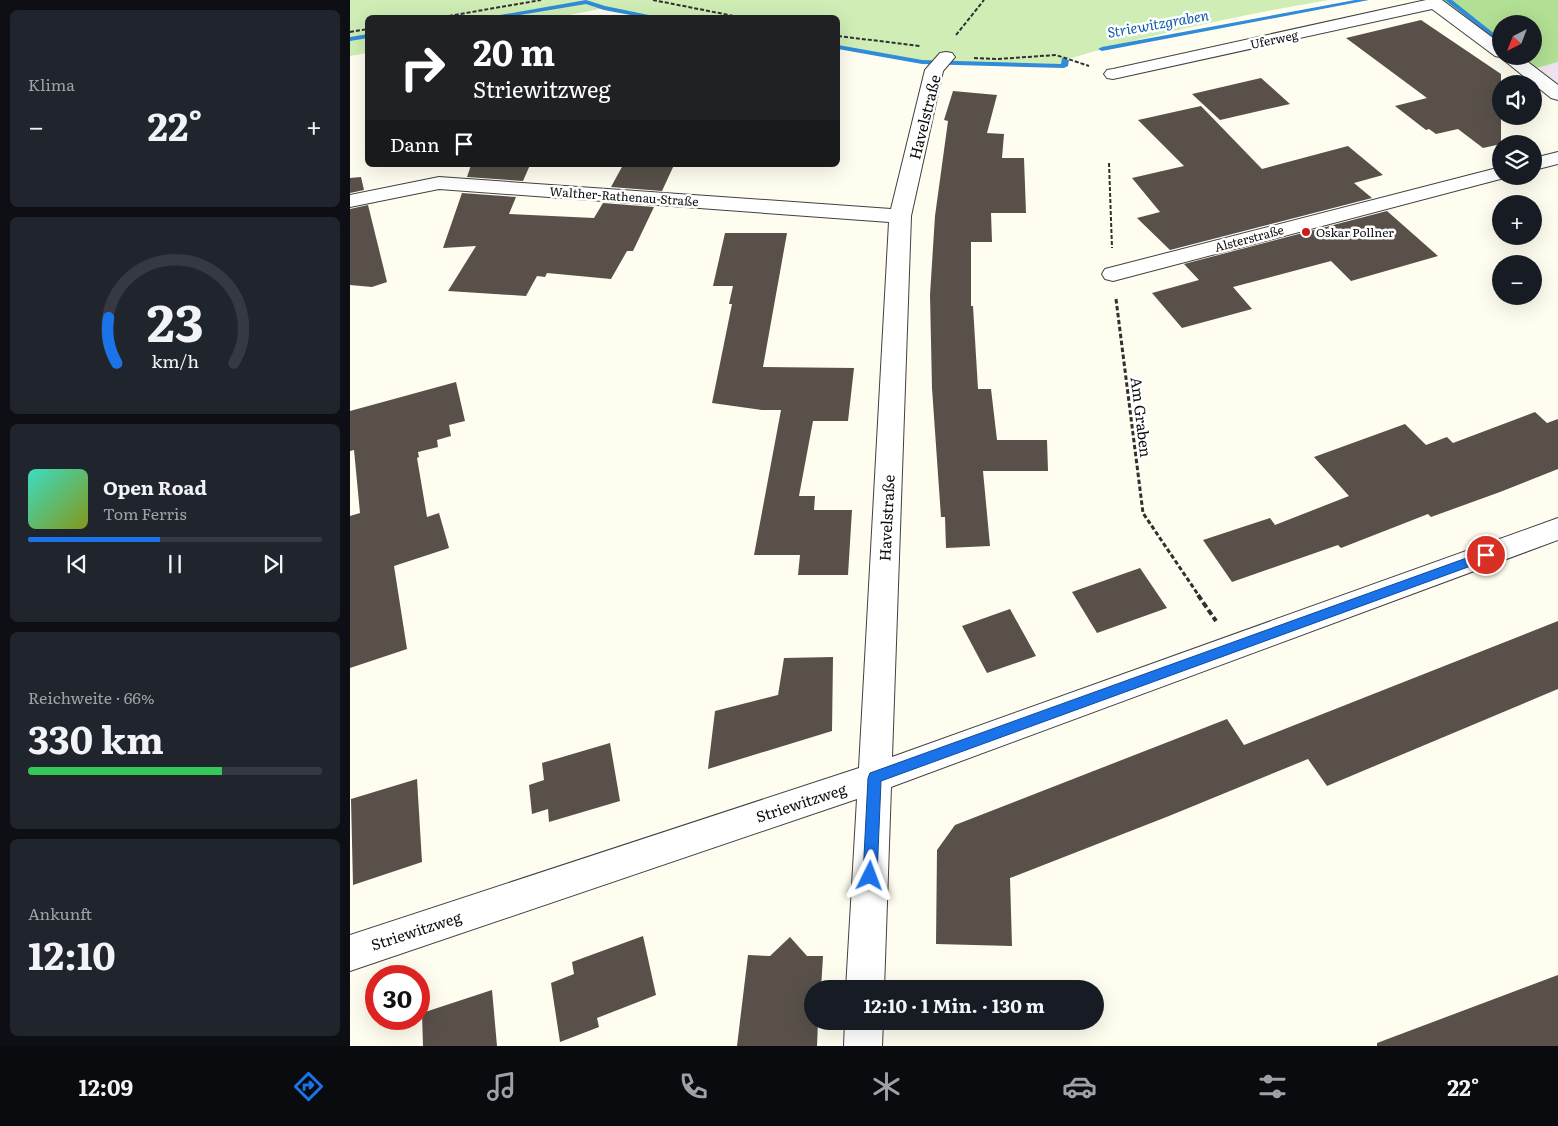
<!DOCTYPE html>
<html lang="de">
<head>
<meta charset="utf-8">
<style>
  :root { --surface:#171b24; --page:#20242c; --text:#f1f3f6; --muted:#9ea1a6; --line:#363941; --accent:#1a73e8 }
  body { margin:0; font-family:Literata,serif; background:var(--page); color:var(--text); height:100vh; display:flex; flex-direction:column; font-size:19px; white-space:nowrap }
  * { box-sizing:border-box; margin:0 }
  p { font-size:16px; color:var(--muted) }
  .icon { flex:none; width:28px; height:28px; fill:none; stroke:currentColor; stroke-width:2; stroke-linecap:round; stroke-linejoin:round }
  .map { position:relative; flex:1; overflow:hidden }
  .side { display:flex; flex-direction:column; gap:10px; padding:10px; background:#0d0f14; width:350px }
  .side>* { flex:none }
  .hud { position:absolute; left:15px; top:15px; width:475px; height:152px; border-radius:8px; box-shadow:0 5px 20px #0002; background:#202124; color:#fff; overflow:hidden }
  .needle { width:32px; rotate:222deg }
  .tools { position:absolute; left:1142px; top:15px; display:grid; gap:10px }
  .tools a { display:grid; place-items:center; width:50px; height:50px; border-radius:50%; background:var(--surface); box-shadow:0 5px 20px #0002; font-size:25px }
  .speed { position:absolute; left:15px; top:965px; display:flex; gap:10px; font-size:25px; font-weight:700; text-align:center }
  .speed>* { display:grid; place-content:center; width:65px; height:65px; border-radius:50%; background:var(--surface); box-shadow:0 5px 20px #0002; line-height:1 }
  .speed .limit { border:8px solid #d22; background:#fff; color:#111 }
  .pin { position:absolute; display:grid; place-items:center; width:42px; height:42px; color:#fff; margin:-21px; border:2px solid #fff; border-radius:50%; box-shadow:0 1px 5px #0007 }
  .me { position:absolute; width:55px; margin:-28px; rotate:3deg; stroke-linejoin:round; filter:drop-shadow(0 0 4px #0008) }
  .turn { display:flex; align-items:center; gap:18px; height:105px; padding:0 25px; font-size:22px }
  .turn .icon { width:65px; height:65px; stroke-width:2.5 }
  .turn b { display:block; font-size:35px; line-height:42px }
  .then { display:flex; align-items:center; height:48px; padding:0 25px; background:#0003; gap:10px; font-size:19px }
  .big { font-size:38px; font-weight:700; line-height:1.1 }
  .side .tile { flex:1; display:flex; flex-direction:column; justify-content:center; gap:8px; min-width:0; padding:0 18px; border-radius:8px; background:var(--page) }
  .side .dial { align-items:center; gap:0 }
  .dial svg { height:130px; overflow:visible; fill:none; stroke:var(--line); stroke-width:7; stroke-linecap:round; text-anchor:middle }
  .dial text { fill:var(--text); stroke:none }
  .song { display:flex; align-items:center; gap:15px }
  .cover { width:60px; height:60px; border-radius:8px; background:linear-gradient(135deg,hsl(170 70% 55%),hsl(70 70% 35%)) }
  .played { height:5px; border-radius:2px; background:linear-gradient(90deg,var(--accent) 45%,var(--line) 45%) }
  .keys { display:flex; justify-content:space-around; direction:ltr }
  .heat { display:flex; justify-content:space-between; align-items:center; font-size:28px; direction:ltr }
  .charge { height:8px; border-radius:4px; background:linear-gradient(90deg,#34c759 66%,var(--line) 0) }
  .trip { position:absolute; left:454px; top:980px; width:300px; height:50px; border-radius:25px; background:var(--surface); box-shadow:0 5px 20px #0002; font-weight:700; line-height:50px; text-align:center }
  .dock { display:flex; height:80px; justify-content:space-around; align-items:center; background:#090b0e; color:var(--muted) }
  .dock .icon { width:35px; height:35px }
  .dock .on { color:var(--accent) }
  .dock b { font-size:22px; color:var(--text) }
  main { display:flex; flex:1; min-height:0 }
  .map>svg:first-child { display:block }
</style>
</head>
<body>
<main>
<section class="side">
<div class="tile"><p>Klima</p>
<div class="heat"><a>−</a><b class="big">22°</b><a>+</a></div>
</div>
<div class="tile dial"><svg viewBox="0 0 100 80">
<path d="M14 69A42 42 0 1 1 86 69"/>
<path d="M14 69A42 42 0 0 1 9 41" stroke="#1a73e8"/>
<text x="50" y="56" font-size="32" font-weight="700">23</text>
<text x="50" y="72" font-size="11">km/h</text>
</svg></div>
<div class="tile">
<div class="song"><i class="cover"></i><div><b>Open Road</b><p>Tom Ferris</p></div></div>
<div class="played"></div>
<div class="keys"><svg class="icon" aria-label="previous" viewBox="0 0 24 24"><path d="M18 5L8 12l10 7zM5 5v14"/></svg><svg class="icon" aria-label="pause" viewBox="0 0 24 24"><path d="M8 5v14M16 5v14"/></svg><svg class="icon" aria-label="next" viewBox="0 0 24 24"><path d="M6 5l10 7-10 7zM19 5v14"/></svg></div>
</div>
<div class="tile"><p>Reichweite · 66%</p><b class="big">330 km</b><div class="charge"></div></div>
<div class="tile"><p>Ankunft</p><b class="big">12:10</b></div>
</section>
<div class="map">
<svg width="1208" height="1046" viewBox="0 0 1208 1046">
  <rect width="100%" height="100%" fill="#fffdef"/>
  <polygon fill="#ede2ed" points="1208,62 1208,94 1178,71"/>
  <path fill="#cfedb5" d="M0,0h979c-89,15 -178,34 -264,60l-1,6 -142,-4 -84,-15v-29h-178l-56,-10 -49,10h-187l-1,35 -17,3z"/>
  <polygon fill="#b1df93" points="1087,0 1208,0 1208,62 1184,69 1167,56 1184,56 1184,24 1151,24 1151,45"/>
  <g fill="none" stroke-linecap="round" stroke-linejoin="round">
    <g fill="#308bd8" fill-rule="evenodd">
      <polygon points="236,0 255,6 313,18 296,18 254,10 236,4 152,18 133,18"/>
      <polygon points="1005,0 1019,0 752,51 748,49 752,47"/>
      <polygon points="1095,0 1102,0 1151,39 1151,44"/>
      <polygon points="18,34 18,38 0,41 0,37"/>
      <polygon points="488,45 572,60 711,64 712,58 719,60 718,66 714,68 572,64 488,49"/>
    </g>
  </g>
  <g fill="#585049">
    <polygon points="1071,20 1151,74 1151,144 1133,148 1108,129 1086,134 1079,129 1076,130 1045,106 1077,98 996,38"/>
    <polygon points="911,78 940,104 870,120 842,94"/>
    <polygon points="603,91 647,95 637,133 654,134 652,158 674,158 676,213 641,213 642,242 621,242 621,306 623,306 628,389 641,389 647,440 697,440 698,471 633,471 640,546 596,548 595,517 591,517 582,388 580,295 585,216 598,121 594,120"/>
    <polygon points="851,106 912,169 998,146 1033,175 1004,183 1022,198 820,250 787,218 810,212 782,178 834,166 788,120"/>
    <polygon points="121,165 180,165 173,181 117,177"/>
    <polygon points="273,165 324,165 312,191 261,187"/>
    <polygon points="11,177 14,190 0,193 0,178"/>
    <polygon points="112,193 166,197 159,214 244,218 253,203 304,207 283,251 277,251 261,279 197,273 195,277 187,276 176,296 98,291 126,246 93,248"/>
    <polygon points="18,205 37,282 22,287 0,285 0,209"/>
    <polygon points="1037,211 1088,256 1001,281 981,261 883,287 902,309 832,328 802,293 849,280 834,264"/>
    <polygon points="375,233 437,233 413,367 504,368 498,421 463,421 449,496 465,496 464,510 502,510 498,575 448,575 450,555 404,555 431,410 412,410 362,403 382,304 379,304 383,286 363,286"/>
    <polygon points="106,382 115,421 99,425 101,436 87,440 88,447 68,452 69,457 67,458 77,517 89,513 99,548 44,566 57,649 0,668 0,516 10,513 4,450 0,451 0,411"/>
    <polygon points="1185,412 1197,423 1208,419 1208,469 1150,492 1081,517 1078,514 991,548 988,545 882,582 853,540 920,518 925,525 999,496 964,457 1055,424 1076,445 1097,437 1103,443"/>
    <polygon points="790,568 817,608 747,633 722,592"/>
    <polygon points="660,609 686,656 637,673 612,626"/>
    <polygon points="1208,621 1208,689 977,786 958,759 819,816 660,878 662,946 586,944 587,850 605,825 877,719 894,745"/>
    <polygon points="483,657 482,731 358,769 365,711 428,695 434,658"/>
    <polygon points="260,743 270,801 199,822 198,809 182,814 179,785 194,780 192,763"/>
    <polygon points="67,779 72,862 3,885 1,799"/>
    <polygon points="293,936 306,995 247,1018 249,1027 210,1042 201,983 224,974 222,962"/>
    <polygon points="440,937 457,956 473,956 471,989 462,989 462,1021 468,1021 467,1046 387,1046 398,955 420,956"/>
    <polygon points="1208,975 1208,1046 1027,1046 1027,1043"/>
    <polygon points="142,990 147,1046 73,1046 72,1013"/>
  </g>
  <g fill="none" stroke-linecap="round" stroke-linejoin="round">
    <g stroke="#414141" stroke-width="2">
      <g id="minor">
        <polygon points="1076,0 1092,0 1151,44 1151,56 1170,56 1208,85 1208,100 1201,98 1150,57 1145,56 1082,9 763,79 757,78 754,74 757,70 763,69"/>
        <polygon points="596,52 602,53 605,57 593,71 561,216 542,757 1208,518 1208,540 541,787 534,989 496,989 507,799 0,971 0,935 509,768 539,222 89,189 0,207 0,195 89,177 541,209 575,70 590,53"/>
        <polygon points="1208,152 1208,164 1184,170 1184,158"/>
        <polygon points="1151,167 1151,176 1158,177 763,281 755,279 752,274 755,269"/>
        <polygon points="495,1021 533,1021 532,1046 494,1046"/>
      </g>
    </g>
    <g stroke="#303030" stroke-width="2" stroke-dasharray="4 2" stroke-linecap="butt">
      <polyline points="303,0 394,18"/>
      <polyline points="87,18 191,0"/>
      <polyline points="0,32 18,29"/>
      <polyline points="606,35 634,0"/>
      <polyline points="488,36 570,46"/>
      <polyline points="624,58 648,59 706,55 739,66"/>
      <polyline points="759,163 762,248"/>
    </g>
    <polyline stroke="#303030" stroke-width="3" stroke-dasharray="4.5 2.5" stroke-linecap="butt" points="766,299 793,513 849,596"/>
    <polyline stroke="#303030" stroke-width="4" stroke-dasharray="6 3" stroke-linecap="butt" points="848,595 866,621"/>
    <use href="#minor" fill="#fff" fill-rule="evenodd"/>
  </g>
  <polygon fill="#1a73e8" stroke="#114b97" points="1136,551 1142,555 1140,559 531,781 527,876 525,881 520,883 515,881 513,876 518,778 520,773"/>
  <circle fill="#ca1c1a" stroke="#fff" stroke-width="2" cx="956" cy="232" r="5"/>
  <g text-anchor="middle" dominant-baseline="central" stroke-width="5" stroke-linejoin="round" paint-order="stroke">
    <g font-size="12" fill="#0e0e0e" stroke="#fff">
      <text transform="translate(924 39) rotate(-12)">Uferweg</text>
      <text transform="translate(274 196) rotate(4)">Walther-Rathenau-Straße</text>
      <text transform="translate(899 238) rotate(-15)">Alsterstraße</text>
    </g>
    <g font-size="12" fill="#0e0e0e" stroke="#fff" text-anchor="start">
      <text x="966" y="232">Oskar Pollner</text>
    </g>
    <g font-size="14" font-style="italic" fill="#0c5cab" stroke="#fff">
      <text transform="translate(808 23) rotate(-10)">Striewitzgraben</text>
    </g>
    <g font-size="15" fill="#0e0e0e" stroke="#fff">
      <text transform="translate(574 117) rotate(-76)">Havelstraße</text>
      <text transform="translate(792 417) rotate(83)">Am Graben</text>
      <text transform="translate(536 518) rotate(-87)">Havelstraße</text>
      <text transform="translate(451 802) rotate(-18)">Striewitzweg</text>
      <text transform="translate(66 930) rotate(-18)">Striewitzweg</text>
    </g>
  </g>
</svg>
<div class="tools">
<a><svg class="needle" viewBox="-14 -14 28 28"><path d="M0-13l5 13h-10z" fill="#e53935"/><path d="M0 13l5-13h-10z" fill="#9ea1a6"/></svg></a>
<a><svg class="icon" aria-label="sound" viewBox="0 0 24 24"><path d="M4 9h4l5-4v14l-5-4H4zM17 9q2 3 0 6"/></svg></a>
<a><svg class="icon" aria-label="layers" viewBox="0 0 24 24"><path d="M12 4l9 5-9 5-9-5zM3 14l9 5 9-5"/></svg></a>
<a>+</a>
<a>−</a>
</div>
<div class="speed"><div class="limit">30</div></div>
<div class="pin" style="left:1136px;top:555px;background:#d93025"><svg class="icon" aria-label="arrive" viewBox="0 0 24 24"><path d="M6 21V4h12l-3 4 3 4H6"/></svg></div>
<svg class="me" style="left:520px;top:876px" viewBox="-20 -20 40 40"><path d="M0-17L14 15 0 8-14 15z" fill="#1a73e8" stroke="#fff" stroke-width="4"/></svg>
<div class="trip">12:10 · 1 Min. · 130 m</div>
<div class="hud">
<div class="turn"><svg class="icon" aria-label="right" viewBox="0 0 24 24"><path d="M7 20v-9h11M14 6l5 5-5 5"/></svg><div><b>20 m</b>Striewitzweg</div></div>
<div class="then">Dann<svg class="icon" aria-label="arrive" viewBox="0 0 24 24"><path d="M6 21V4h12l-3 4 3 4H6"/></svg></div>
</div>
</div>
</main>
<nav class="dock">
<b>12:09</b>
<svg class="icon on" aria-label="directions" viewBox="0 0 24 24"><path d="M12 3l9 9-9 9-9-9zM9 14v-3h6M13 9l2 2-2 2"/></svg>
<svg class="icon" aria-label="music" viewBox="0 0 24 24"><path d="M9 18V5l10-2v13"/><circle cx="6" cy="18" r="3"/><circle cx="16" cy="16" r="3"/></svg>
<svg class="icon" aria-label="phone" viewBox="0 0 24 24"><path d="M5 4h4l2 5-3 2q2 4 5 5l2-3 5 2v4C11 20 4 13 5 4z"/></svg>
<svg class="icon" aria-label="climate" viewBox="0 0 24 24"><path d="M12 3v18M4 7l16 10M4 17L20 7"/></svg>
<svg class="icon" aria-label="car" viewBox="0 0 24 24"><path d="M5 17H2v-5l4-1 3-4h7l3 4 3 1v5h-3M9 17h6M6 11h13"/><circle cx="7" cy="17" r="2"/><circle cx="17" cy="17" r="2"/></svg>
<svg class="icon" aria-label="filters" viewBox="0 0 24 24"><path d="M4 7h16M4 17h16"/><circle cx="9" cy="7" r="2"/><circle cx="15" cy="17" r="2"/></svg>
<b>22°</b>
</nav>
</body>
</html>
